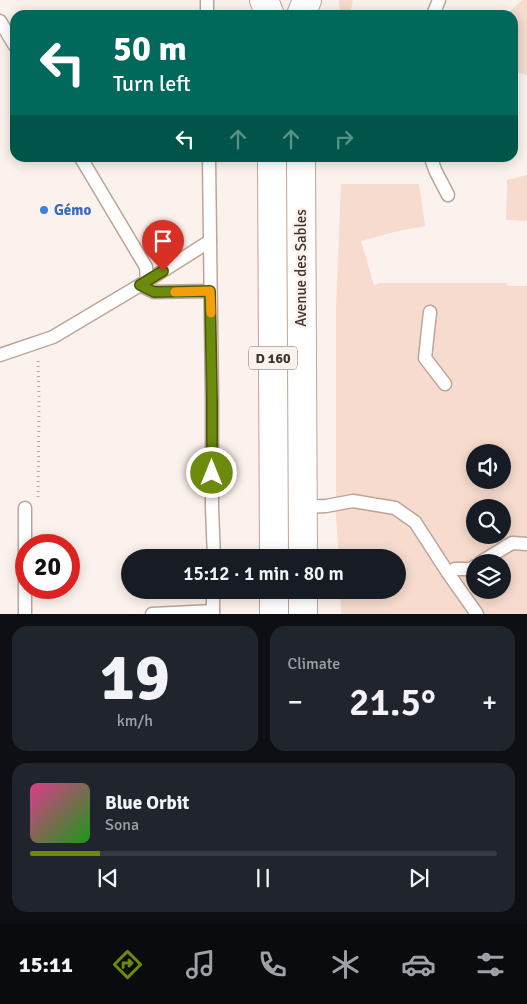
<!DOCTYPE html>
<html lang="en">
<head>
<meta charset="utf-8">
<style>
  :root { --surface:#171b24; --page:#20242c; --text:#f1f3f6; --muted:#9ea1a6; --line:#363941; --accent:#6c8b0c }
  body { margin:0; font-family:Signika,sans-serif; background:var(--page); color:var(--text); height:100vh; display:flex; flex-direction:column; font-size:19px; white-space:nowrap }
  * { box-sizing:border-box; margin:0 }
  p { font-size:16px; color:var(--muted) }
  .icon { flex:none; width:28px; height:28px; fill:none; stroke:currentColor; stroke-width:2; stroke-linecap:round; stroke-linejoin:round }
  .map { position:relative; height:614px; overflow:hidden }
  .panel { display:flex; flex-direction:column; gap:12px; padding:12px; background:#0d0f14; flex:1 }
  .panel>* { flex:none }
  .banner { position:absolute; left:10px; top:10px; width:508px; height:152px; border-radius:15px; box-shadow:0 2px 12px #0003; background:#00695c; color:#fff; overflow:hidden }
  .buttons { position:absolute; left:466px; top:444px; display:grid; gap:10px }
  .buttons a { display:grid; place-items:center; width:45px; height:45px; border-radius:50%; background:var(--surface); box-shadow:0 2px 12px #0003; font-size:25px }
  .speed { position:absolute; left:15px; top:534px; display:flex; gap:10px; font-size:25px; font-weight:700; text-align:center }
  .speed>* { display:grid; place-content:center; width:65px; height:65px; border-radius:50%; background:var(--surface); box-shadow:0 2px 12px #0003; line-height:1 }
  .speed .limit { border:8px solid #d22; background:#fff; color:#111 }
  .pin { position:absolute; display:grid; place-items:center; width:42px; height:42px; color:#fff; margin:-51px -21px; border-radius:50% 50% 50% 0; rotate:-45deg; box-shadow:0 0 5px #0007 }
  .pin .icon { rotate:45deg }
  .me { position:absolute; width:55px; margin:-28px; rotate:0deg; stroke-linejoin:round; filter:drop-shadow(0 0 4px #0008) }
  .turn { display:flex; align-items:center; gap:18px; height:105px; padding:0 20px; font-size:22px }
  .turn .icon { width:65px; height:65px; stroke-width:2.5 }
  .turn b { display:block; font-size:35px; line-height:42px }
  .lanes { display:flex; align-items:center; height:48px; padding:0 20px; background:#0003; justify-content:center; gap:25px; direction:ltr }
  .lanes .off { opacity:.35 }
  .big { font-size:38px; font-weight:600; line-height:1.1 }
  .panel .card { flex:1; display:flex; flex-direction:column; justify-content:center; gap:8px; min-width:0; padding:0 18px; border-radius:15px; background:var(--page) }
  .panel .dial { align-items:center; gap:0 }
  .dial b { font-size:65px; line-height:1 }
  .song { display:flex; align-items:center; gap:15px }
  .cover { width:60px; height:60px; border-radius:8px; background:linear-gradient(135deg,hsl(330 70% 55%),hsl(120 70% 35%)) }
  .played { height:5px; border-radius:2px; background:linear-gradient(90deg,var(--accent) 15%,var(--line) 15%) }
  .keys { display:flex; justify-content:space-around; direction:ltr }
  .heat { display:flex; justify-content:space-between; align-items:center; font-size:28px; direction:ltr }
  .panel .tiles { flex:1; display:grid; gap:12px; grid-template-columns:1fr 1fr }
  .card:last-child { grid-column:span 2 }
  .trip { position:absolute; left:121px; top:549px; width:285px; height:50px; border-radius:25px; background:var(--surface); box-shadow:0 2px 12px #0003; font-weight:600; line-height:50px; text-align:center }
  .dock { display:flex; height:80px; justify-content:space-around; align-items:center; background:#090b0e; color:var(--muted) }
  .dock .icon { width:35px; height:35px }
  .dock .active { color:var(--accent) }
  .dock b { font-size:22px; color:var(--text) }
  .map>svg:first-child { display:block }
</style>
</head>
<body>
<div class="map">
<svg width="527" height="614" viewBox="0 0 527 614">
  <rect width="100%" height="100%" fill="#fcf2ed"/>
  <g fill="#f6dbce" fill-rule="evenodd">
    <polygon points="339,0 353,0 350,15 340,15"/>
    <polygon points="522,0 527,0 527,75 513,71 512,15 506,15"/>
    <polygon points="527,175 527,221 506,220 507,180"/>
    <path d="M341,184h78l6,42 -27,5 -37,10 13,44 6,-2h126l1,3h20v328h-186l-1,-24h58v-32l-59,-1 -3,-41v-210zM475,452h27v28h-27zM475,508h27v27h-27zM475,562h27v28h-27z"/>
  </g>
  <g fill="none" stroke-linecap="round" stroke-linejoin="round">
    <g stroke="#bca598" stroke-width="15">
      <g id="lane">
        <polyline points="207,0 207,15"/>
        <polyline points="433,15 439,0"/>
        <polyline points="0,21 15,46"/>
        <polyline points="81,158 146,267 147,281"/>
        <polyline points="209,158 212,400 212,508 214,558"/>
        <polyline points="431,158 435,170 448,195"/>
        <polyline points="140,285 154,292 210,291"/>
        <polyline points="430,312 425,358 445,384"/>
        <polyline points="0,355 53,337 147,281 210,241"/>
        <polyline points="302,507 326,506 353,501 395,508 415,522 448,573 477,614"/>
        <polyline points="25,508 25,614"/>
        <polyline points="481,562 512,543 527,544"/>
        <polyline points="448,573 455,569 471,569 475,566"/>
        <polyline points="152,614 213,611"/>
        <polyline points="213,614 213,590"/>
      </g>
    </g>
    <g stroke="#bca598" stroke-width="30">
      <g id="primary">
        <polyline points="264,0 270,15"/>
        <polyline points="301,15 307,0"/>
        <polyline points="272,158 274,558"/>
        <polyline points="301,158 303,558"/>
        <polyline points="274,590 274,614"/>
        <polyline points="303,590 303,614"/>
      </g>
    </g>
    <polyline stroke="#b5aba6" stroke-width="3" stroke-dasharray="1 4" stroke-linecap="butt" points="38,497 39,401 38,360"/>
    <use href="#lane" stroke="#fff" stroke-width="12"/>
    <use href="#primary" stroke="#fff" stroke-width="28"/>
  </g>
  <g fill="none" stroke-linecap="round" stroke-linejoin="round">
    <g stroke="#465a08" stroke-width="12">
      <polyline id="route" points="163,271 140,285 154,292 210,291 212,400 212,473"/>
    </g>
    <use href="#route" stroke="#6c8b0c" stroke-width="9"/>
    <polyline stroke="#f59e0b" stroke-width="9" points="175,292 210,291 211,313"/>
  </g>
  <circle fill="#3f7fe0" stroke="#fcf2ed" stroke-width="2" cx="44" cy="210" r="5"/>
  <g text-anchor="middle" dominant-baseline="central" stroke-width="5" stroke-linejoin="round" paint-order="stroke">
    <rect fill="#fcf2ed" stroke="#776d68" stroke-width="1" x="249" y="346.5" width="48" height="23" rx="4"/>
    <g font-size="14" font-weight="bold" fill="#3e342f">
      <text x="273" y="358">D 160</text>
    </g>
    <g font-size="15" font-weight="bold" fill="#366cbe" stroke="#fcf2ed" text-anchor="start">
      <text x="54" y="210">Gémo</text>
    </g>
    <g font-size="15" fill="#3e342f" stroke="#fcf2ed">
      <text transform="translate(301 268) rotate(-90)">Avenue des Sables</text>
    </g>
  </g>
</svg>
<div class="buttons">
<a><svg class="icon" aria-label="sound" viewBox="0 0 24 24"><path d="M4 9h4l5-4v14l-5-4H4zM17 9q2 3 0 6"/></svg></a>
<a><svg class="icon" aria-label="search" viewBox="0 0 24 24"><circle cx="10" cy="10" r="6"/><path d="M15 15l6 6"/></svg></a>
<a><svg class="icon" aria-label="layers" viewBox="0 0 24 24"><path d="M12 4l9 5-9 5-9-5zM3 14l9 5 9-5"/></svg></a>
</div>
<div class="speed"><div class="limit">20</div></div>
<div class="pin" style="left:163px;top:271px;background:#d93025"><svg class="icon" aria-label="arrive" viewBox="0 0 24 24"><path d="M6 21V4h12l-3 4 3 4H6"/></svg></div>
<svg class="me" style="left:212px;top:473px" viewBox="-20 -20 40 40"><circle r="17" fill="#6c8b0c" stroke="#fff" stroke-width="3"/><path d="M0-11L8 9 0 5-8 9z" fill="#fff"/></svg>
<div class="trip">15:12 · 1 min · 80 m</div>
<div class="banner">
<div class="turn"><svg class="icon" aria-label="left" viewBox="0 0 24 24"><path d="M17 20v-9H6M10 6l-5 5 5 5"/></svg><div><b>50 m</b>Turn left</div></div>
<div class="lanes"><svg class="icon" aria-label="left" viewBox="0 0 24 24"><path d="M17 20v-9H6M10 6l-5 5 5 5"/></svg><svg class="icon off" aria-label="ahead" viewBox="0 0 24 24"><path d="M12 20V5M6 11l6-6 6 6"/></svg><svg class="icon off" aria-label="ahead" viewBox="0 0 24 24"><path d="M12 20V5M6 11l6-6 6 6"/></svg><svg class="icon off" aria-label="right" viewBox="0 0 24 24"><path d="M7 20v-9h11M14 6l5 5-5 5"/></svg></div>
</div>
</div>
<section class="panel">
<div class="tiles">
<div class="card dial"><b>19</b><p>km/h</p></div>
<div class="card"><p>Climate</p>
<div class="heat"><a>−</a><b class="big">21.5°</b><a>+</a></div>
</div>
<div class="card">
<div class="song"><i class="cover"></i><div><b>Blue Orbit</b><p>Sona</p></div></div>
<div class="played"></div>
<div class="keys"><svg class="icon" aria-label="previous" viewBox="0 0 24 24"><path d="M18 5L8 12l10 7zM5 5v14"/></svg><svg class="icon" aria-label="pause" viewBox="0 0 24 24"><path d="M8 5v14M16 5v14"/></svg><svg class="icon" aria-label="next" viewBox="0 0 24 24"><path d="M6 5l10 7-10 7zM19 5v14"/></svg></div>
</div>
</div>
</section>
<nav class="dock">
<b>15:11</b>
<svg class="icon active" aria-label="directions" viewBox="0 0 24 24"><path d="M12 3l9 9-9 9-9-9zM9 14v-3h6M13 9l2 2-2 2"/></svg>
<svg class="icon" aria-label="music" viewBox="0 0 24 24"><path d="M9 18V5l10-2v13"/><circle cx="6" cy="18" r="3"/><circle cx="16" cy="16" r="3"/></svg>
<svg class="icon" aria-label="phone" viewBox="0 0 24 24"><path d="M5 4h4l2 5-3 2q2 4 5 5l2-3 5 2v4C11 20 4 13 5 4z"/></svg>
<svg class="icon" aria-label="climate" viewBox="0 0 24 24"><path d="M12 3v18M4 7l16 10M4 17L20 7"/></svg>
<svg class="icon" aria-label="car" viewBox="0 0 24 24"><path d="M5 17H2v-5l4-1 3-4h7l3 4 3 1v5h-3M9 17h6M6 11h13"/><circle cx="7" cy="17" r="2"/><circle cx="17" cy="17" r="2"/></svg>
<svg class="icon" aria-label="filters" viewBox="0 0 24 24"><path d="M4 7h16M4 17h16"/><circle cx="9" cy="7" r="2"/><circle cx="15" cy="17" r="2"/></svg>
</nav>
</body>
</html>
